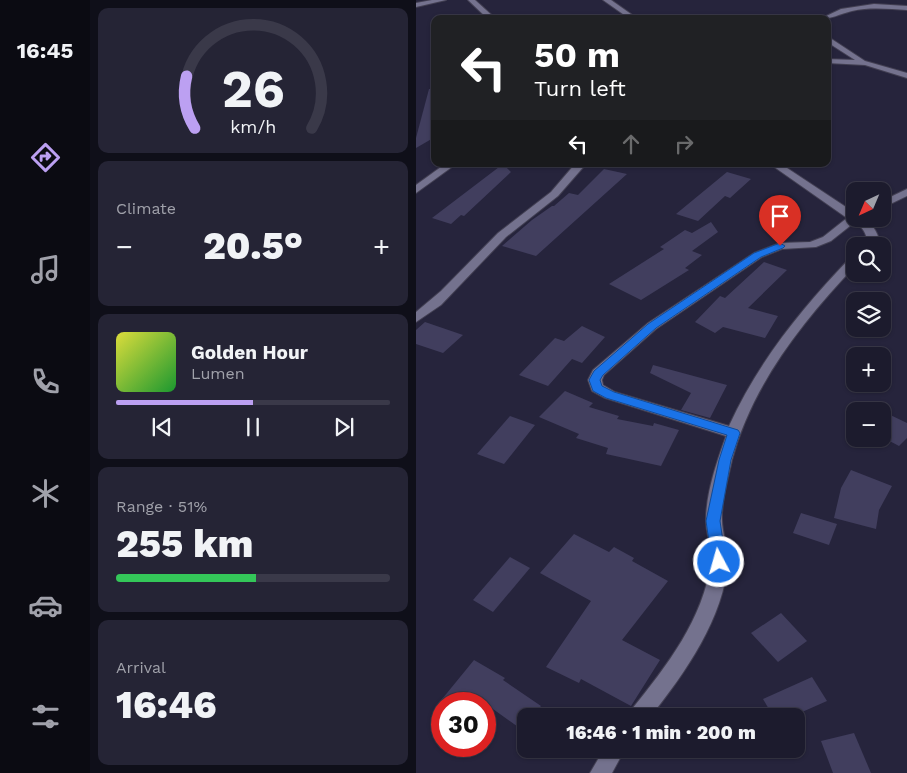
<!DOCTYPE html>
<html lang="en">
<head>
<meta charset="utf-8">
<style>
  :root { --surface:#1c1b2d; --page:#252435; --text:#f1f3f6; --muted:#a0a1aa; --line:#3a3949; --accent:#bca0f2 }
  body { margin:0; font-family:"Work Sans",sans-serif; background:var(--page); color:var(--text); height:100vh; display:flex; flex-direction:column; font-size:19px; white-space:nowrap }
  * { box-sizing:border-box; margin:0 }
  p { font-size:16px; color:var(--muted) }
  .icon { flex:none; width:28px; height:28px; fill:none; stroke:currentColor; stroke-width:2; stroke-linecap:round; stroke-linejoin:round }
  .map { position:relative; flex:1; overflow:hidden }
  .side { display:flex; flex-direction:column; gap:8px; padding:8px; background:#0f0f19; width:326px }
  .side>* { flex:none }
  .top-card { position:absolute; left:15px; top:15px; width:400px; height:152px; border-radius:10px; box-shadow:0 1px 4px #0004,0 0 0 1px var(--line); background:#202124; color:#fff; overflow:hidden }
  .needle { width:32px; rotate:224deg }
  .controls { position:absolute; left:430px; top:182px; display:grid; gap:10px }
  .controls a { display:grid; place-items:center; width:45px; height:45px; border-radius:10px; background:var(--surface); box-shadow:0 1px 4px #0004,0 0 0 1px var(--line); font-size:25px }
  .speed { position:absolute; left:15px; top:692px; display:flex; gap:10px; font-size:25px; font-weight:700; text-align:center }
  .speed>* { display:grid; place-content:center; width:65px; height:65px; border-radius:50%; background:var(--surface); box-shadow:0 1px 4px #0004,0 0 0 1px var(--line); line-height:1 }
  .speed .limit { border:8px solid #d22; background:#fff; color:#111 }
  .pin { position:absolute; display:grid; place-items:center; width:42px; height:42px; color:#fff; margin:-51px -21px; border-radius:50% 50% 50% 0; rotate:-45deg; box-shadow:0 0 5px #0007 }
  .pin .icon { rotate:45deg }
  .me { position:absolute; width:55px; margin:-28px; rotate:354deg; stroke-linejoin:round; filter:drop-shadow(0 0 4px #0008) }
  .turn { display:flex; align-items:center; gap:18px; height:105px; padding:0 20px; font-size:22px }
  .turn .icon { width:65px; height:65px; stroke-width:2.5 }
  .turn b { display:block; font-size:35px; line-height:42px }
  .lanes { display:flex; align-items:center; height:48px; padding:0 20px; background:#0003; justify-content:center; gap:25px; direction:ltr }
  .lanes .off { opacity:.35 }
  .big { font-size:38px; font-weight:800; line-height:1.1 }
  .side .tile { flex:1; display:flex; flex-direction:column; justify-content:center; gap:8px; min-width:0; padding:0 18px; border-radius:10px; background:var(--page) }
  .side .dial { align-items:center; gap:0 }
  .dial svg { height:130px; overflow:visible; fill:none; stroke:var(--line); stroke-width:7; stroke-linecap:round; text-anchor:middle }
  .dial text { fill:var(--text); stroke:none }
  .song { display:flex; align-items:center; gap:15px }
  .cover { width:60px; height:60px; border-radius:8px; background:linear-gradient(135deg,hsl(60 70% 55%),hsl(130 70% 35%)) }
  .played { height:5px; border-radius:2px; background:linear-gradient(90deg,var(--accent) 50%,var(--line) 50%) }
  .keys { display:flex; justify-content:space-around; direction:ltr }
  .heat { display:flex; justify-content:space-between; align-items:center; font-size:28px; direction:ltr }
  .charge { height:8px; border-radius:4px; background:linear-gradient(90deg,#34c759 51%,var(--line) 0) }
  .trip { position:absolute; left:101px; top:708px; width:288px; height:50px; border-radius:10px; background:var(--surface); box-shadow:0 1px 4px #0004,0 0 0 1px var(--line); font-weight:800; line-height:50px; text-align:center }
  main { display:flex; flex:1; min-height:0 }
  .tabs { display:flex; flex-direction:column; width:90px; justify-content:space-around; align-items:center; background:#0b0b12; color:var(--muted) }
  .tabs .icon { width:35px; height:35px }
  .tabs .selected { color:var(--accent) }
  .tabs b { font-size:22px; color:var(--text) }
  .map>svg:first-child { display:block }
</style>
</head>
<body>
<main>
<nav class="tabs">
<b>16:45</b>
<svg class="icon selected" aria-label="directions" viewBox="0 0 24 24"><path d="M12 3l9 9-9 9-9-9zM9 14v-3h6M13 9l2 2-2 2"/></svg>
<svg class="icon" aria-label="music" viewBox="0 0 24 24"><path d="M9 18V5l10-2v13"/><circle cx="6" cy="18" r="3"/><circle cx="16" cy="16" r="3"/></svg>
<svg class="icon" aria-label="phone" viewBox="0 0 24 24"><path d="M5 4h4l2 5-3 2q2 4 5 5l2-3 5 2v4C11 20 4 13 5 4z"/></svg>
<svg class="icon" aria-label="climate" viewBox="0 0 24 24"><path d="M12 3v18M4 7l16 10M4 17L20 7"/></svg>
<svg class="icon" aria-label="car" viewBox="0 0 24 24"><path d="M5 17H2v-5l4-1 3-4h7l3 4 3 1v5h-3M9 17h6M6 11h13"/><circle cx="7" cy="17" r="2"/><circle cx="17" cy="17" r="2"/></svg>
<svg class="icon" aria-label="filters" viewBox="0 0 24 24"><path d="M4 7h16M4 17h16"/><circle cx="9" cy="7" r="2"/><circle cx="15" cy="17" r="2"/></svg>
</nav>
<section class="side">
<div class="tile dial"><svg viewBox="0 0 100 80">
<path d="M14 69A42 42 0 1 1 86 69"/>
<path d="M14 69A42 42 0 0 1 9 37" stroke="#bca0f2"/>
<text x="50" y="56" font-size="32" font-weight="700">26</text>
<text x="50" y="72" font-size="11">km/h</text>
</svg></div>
<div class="tile"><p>Climate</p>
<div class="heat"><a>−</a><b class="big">20.5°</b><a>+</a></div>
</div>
<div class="tile">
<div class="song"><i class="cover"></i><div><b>Golden Hour</b><p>Lumen</p></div></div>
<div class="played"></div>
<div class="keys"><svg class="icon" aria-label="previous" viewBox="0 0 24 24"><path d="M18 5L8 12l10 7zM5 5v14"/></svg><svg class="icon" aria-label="pause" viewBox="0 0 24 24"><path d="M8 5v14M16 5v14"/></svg><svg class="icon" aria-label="next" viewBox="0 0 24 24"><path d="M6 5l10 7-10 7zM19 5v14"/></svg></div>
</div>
<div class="tile"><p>Range · 51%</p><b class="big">255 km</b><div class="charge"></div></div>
<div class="tile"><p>Arrival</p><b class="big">16:46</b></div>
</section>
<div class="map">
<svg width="491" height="773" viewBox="0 0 491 773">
  <rect width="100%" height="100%" fill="#26243c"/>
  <g fill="#413e5e">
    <polygon points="13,89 19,89 19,137 0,148 0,138"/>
    <polygon points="87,164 95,172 48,216 45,215 35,224 16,218"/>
    <polygon points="188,169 211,174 120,256 86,246 116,220 136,206 138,206 153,193 162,195"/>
    <polygon points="311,172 335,179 314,198 309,196 282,221 260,214"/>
    <polygon points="295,222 302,232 276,251 286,255 269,268 273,270 225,300 193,284 248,249 244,247 269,230 276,233"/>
    <polygon points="348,262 371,270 332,308 362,316 349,338 307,327 299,333 279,322 304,296 309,298"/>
    <polygon points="9,322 47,335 27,353 0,344 0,330"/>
    <polygon points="166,326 189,337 166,363 156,359 132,386 103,375 139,338 148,341"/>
    <polygon points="237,365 311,385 294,418 265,410 275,393 234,373"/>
    <polygon points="149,391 177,403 173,407 203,416 201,419 237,426 238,423 263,430 245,466 190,454 192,448 160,438 163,434 123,417"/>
    <polygon points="466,411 491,423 491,438 483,446 466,437"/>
    <polygon points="94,416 119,425 88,464 61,454"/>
    <polygon points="435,470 476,486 463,510 460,529 418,518 425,488"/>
    <polygon points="385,513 421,524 413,545 377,533"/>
    <polygon points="158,534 193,552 198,547 218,558 216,561 252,581 206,640 244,660 215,706 165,679 163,683 130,667 175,601 124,573"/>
    <polygon points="94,557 114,568 77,612 57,600"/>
    <polygon points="365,613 391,641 362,662 335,633"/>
    <polygon points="58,660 89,678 87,680 125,706 116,716 110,716 110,723 105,729 70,704 22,704"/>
    <polygon points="396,677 411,701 377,716 357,716 347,699"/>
    <polygon points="438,733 455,773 417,773 405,741"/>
  </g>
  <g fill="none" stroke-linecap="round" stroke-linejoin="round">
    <g stroke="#423f52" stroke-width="2">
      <g id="minor">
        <polygon points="16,0 30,0 0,7 0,3"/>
        <polygon points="187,0 195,0 222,19 214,19"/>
        <path d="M458,4l33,2v4c-18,-1 -37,-3 -55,1 -12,3 -21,8 -32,8l21,-10z"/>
        <polygon points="411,36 449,61 491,73 491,78 449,65 411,63 411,59 439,60 411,42"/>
        <polygon points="159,164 170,164 142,196 90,237 25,305 0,322 0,312 25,291 82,233 135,192"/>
        <path d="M354,164h11l74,49v6c13,0 20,7 24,20l-6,7h-11l5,-7c-2,-8 -5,-12 -12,-17l-24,19 -15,6 -34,2 -20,8 -106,72 -52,46 -2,5 1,5 12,7 114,34c29,-64 73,-118 122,-169l4,-1v10c-53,56 -103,119 -123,194 -4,19 -11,41 -10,60 0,14 7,27 6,41 -4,57 -43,112 -77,155h-22l3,-7c35,-43 71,-90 79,-146 2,-15 -6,-30 -5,-46 1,-27 11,-56 20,-81l-121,-38 -13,-7 -4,-11 5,-10 55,-47 106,-70 26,-10 30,-1 13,-5 24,-19z"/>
        <polygon points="491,189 491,196 466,208 466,201"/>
        <polygon points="188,749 209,749 196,773 174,773"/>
      </g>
    </g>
    <g stroke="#423f52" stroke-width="2">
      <g id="tertiary">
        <polygon points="52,0 59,0 80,19 72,19"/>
        <polygon points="29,164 40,164 0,193 0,185"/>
      </g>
    </g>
    <use href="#minor" fill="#74728e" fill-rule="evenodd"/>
    <use href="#tertiary" fill="#74728e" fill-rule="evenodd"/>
  </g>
  <polygon fill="#1a73e8" stroke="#114b97" points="364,243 369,246 367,248 345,257 240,328 187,375 184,380 186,386 198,392 322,430 324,433 315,460 304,521 310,562 308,566 298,566 296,562 290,521 303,460 311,435 190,398 177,391 173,380 178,371 232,324 338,253"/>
</svg>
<div class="controls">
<a><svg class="needle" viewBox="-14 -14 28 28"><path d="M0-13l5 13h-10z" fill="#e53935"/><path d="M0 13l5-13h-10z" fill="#a0a1aa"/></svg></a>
<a><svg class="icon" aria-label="search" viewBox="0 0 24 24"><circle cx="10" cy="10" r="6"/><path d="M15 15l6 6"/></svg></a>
<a><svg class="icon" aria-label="layers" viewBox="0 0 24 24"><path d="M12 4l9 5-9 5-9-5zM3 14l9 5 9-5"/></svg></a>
<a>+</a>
<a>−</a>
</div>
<div class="speed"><div class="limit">30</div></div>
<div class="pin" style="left:364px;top:246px;background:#d93025"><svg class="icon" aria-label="arrive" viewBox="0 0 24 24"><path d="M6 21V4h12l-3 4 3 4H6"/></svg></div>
<svg class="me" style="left:303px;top:562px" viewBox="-20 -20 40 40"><circle r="17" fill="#1a73e8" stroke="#fff" stroke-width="3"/><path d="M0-11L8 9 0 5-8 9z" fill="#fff"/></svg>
<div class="trip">16:46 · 1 min · 200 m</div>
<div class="top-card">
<div class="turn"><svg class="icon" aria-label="left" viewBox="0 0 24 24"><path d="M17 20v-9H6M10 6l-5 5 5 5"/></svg><div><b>50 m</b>Turn left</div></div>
<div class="lanes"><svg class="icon" aria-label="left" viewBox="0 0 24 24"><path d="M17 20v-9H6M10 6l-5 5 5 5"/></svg><svg class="icon off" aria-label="ahead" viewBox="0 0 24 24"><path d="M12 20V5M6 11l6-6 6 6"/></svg><svg class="icon off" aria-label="right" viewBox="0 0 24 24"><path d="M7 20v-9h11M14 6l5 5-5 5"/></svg></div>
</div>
</div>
</main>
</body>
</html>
